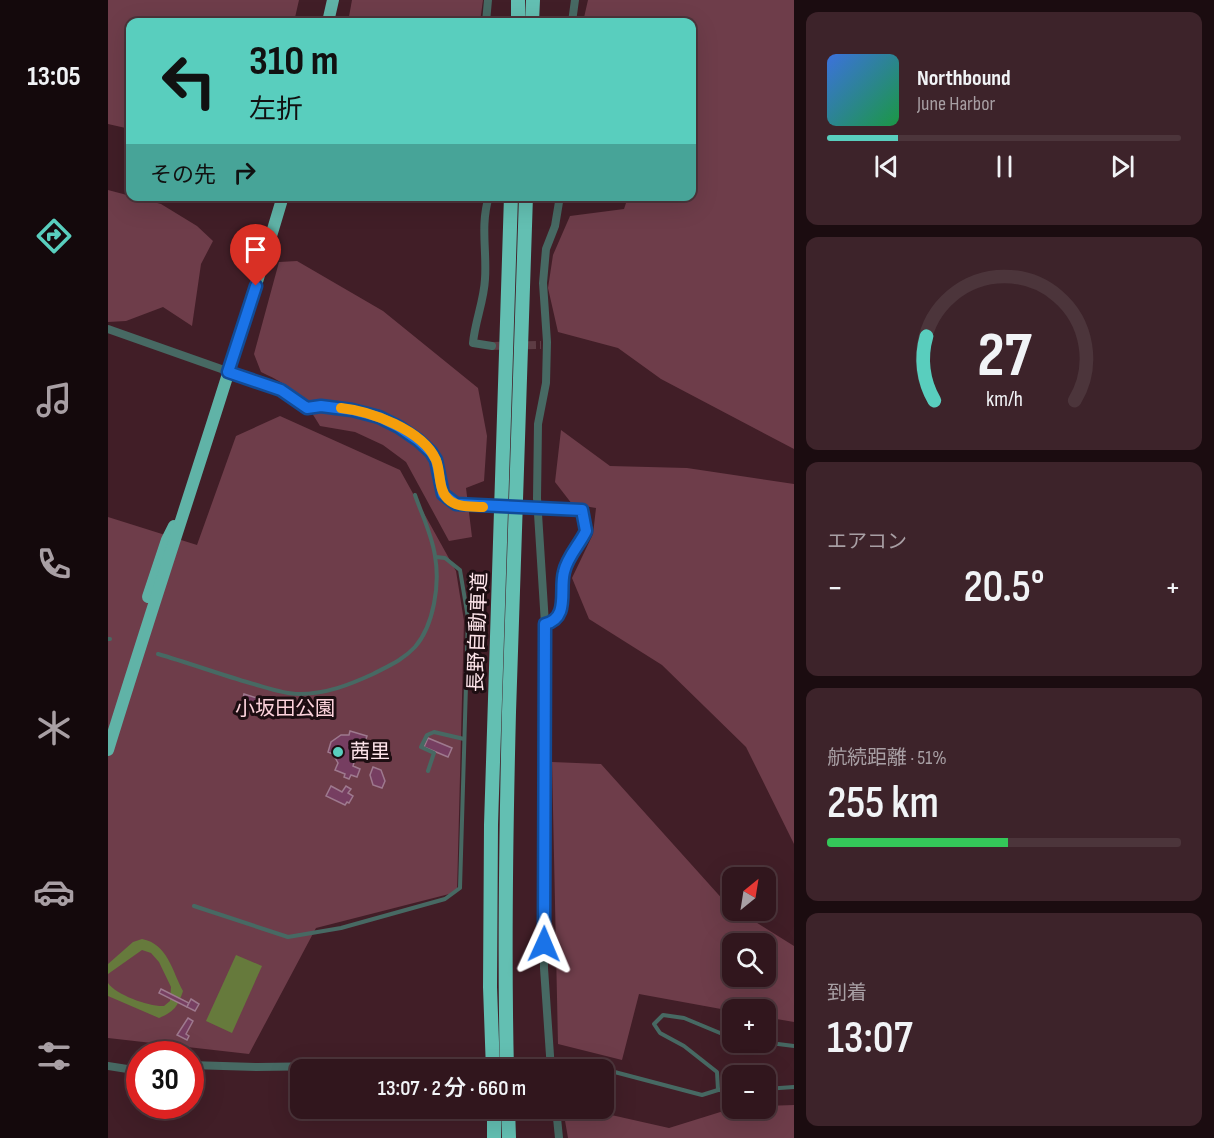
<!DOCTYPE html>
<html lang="ja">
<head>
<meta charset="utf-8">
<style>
  :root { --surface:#31161d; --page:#3d232a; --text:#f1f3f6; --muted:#a89fa4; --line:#4c353b; --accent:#59cebe }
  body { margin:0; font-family:"Sofia Sans Condensed","Noto Sans JP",sans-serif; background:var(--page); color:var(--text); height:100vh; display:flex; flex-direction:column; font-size:22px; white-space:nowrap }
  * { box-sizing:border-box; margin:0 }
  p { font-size:20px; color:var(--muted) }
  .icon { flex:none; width:33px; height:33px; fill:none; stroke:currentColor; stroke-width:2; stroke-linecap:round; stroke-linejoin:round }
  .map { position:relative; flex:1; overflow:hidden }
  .drawer { display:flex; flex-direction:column; gap:12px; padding:12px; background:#1b0c10; width:420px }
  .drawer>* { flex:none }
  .hud { position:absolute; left:18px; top:18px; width:570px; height:183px; border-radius:12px; box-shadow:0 6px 24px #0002,0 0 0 2px var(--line); background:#59cebe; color:#111; overflow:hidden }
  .needle { width:39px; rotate:30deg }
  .buttons { position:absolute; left:614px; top:867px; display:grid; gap:12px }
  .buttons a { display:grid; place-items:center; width:54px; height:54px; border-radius:12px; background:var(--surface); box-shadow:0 6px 24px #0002,0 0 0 2px var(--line); font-size:30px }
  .speed { position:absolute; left:18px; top:1041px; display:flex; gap:12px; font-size:30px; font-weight:700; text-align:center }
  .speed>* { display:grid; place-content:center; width:78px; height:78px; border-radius:50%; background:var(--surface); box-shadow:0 6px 24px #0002,0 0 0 2px var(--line); line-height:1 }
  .speed .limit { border:9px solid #d22; background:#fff; color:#111 }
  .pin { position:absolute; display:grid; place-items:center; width:51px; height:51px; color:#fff; margin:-62px -26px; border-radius:50% 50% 50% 0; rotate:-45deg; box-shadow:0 0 6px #0007 }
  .pin .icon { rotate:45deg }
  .me { position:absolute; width:66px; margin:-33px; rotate:1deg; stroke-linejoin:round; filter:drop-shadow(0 0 4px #0008) }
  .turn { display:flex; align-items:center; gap:21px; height:126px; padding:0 24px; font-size:27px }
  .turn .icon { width:78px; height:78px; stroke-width:2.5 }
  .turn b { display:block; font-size:42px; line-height:51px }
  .then { display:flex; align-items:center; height:57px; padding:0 24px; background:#0003; gap:12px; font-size:22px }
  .big { font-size:45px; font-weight:600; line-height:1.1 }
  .drawer .tile { flex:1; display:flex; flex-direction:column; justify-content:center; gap:9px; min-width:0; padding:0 21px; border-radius:12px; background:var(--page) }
  .drawer .dial { align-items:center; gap:0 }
  .dial svg { height:156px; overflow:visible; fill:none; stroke:var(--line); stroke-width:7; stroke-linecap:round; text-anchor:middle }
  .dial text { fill:var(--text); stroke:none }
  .song { display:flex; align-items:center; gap:18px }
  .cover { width:72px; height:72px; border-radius:9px; background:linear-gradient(135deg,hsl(220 70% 55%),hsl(140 70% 35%)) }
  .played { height:6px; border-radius:3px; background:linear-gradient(90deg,var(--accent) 20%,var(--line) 20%) }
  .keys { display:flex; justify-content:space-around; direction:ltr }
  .heat { display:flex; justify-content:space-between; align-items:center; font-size:33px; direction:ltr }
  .charge { height:9px; border-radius:4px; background:linear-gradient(90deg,#34c759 51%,var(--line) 0) }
  .trip { position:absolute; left:182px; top:1059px; width:324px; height:60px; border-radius:12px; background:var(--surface); box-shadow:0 6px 24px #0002,0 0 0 2px var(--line); font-weight:600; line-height:60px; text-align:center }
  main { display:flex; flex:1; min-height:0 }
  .tab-bar { display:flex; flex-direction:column; width:108px; justify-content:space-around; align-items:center; background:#14090c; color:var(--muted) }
  .tab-bar .icon { width:42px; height:42px }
  .tab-bar .current { color:var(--accent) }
  .tab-bar b { font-size:27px; color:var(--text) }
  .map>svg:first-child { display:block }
</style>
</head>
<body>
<main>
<nav class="tab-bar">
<b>13:05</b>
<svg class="icon current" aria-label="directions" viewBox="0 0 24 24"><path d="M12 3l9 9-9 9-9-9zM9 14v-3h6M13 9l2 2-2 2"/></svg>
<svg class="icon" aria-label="music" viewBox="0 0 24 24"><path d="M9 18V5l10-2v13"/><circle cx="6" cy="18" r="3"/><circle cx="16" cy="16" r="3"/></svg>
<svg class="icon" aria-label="phone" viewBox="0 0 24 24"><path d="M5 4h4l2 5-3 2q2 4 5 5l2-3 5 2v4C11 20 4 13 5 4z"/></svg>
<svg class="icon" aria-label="climate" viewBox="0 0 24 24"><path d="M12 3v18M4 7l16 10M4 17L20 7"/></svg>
<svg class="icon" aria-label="car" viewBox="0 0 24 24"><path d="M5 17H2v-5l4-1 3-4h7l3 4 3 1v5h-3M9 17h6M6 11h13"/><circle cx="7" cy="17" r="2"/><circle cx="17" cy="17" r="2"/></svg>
<svg class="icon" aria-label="filters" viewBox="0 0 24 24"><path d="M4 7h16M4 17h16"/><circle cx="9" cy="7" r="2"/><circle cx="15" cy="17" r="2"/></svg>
</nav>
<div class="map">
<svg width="686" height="1138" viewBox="0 0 686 1138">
  <rect width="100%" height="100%" fill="#411e27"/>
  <g fill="#6e3d4a" fill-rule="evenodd">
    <polygon points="0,0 191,0 186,22 22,22 22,129 0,124"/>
    <polygon points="244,0 375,0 372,22 240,22"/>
    <polygon points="480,0 686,0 686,449 553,379 510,348 450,332 440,288 445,255 462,216 516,209 520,197 584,196 584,22 475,22"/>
    <polygon points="0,190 53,204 89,226 105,241 93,264 84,326 55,307 18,321 0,322"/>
    <path d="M189,261l86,50 95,77 9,48 -3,45 -18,7 6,49 -23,4 -43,-79 -23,-17 -28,-13 -35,-6c-19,-32 -25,-38 -59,-54l-7,-18 25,-92z"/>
    <polygon points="172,416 292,470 348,571 356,621 349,892 208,928 141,1054 0,1038 0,517 89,545 128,436"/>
    <polygon points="453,430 502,466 579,468 686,484 686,844 638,747 554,665 481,619 464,578 485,534 488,508 464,504 447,482"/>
    <path d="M444,762l49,2 125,139 6,4v3l6,1 56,35v76l-29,-5v-7l-33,1 -93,-17 -17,66 -64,-16zM624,944h33v32h-33z"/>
    <polygon points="686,1105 686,1138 460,1138 455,1109 489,1109 490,1112 561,1128 622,1109 657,1108 657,1106"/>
  </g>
  <g fill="#667a3c">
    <path d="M34,939c26,5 30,32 41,52 -5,15 -9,21 -24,27l-51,-22v-13c8,12 42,24 56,23l6,-5 1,-14 -12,-25 -8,-9 -9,-3 -34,24v-10l25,-22z"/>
    <polygon points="128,955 154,966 124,1033 98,1021"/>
  </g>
  <g fill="#763e61" stroke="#9e798e" stroke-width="1.5">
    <polygon points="136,694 152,699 149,706 146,705 144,710 139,708 140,704 134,702"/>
    <polygon points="242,731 259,736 254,750 250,749 245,766 252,769 249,777 243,775 241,779 236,777 237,774 227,770 230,763 225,754 220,752 223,742 233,735 241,735"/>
    <polygon points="320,738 344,748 340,757 316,747"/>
    <polygon points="265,767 273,770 277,781 274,788 265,785 262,775"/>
    <polygon points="223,786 234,792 238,786 243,789 240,793 245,796 241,803 239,802 237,805 218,796"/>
    <polygon points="53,989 81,1003 79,1007 51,993"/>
    <polygon points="83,999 91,1004 87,1011 79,1007"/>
    <polygon points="80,1018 85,1021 78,1034 81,1036 79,1040 69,1035"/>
  </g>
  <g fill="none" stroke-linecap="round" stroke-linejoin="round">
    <polyline stroke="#5d3c44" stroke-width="8" stroke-dasharray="8 4" stroke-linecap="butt" points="384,346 433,345"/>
    <g stroke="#476963" stroke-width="4">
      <polyline points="0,639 2,639"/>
      <path d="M50,654c31,9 61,20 92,29 15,4 33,11 49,11 27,0 50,-9 74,-20 15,-8 30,-14 42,-27 19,-22 25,-63 20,-91 -3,-21 -13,-41 -20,-61"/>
      <polyline points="320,771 326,753 313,747 319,735 326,732 356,739"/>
      <polyline points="86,906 180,937 233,928 337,899 352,888 360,618 352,570 337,558 328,557"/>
      <polyline points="654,1042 686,1046"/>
      <polyline points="443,1063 480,1065 594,1095 610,1090 609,1072 576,1046 552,1033 546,1024 555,1015 576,1018 624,1038"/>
      <polyline points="657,1089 686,1087"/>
      <polyline points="610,1090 624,1090"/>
    </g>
    <g stroke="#476963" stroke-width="8">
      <polyline points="378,22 380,0"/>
      <polyline points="464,22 467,0"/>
      <path d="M381,196c-9,30 -2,54 -4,83 -1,22 -10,42 -12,64l19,3"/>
      <path d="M0,329l173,61 26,18c43,-5 95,10 124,44 19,24 -5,49 39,54"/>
      <path d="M437,624c26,-7 13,-36 20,-55 5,-13 15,-25 21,-38l-4,-21 -16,-2"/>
      <polyline points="82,1065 149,1067 368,1064"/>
      <polyline points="0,1066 32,1071"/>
      <polyline points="443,1070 436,968 437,624 429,498 430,424 438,383 439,342 435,283 438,249 447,226 452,196"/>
      <polyline points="448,1108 451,1138"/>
    </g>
    <g stroke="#60b3a7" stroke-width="12">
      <polyline points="220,22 225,0"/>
      <polyline points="40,597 59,540 66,526"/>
      <path d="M0,750c57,-185 120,-368 175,-554"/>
    </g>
    <g stroke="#63bfb2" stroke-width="14">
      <polyline points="410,22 410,0"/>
      <polyline points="424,22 425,0"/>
      <polyline points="385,1070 382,987 383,825 403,196"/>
      <path d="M399,1070c-3,-120 -1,-239 2,-358 5,-172 11,-344 17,-516"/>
      <polyline points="386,1108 386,1138"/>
      <polyline points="400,1108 401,1138"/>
    </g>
    <g stroke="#476963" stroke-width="8">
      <polyline points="362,506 458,508"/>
      <polyline points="368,1064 432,1062"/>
    </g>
  </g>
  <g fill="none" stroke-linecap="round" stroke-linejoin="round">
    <g stroke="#114b97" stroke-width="15">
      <path id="route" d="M148,286l-28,86 53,18 26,18 14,-2 31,4 27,7 20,10 19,13 13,12 5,8 7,34 13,10 126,6 4,21c-6,13 -19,26 -22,41 -5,18 6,46 -19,52l-1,320"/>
    </g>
    <use href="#route" stroke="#1a73e8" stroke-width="10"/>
    <path stroke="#f59e0b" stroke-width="10" d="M233,408c29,3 82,22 95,52 5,12 2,30 12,39 9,9 23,7 35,8"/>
  </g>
  <circle fill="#59cebe" stroke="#1d0e12" stroke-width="2" cx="230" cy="752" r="6"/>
  <g text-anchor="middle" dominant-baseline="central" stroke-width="6" stroke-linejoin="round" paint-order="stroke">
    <g font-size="20" fill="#fee5eb" stroke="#1d0e12">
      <text transform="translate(370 632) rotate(-88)">長野自動車道</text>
    </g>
    <g font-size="20" fill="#fdd3dc" stroke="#1d0e12">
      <text x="177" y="709">小坂田公園</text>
    </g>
    <g font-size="20" fill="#fee5eb" stroke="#1d0e12" text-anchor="start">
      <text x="242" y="752">茜里</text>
    </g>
  </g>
</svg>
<div class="buttons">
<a><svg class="needle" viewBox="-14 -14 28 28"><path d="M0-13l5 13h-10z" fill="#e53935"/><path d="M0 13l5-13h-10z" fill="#a89fa4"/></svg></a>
<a><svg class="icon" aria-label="search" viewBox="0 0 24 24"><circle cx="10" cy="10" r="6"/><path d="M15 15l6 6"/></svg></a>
<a>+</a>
<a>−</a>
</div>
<div class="speed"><div class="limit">30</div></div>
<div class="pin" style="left:148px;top:286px;background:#d93025"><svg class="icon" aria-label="arrive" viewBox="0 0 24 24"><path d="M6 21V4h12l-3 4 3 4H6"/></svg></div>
<svg class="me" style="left:436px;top:944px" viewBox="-20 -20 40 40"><path d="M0-17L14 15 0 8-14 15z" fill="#1a73e8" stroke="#fff" stroke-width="4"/></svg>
<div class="trip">13:07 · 2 分 · 660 m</div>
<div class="hud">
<div class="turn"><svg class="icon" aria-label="left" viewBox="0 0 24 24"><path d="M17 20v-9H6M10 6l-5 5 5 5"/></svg><div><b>310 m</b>左折</div></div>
<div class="then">その先<svg class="icon" aria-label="right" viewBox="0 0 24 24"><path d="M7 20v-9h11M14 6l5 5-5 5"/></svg></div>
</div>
</div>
<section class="drawer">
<div class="tile">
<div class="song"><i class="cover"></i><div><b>Northbound</b><p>June Harbor</p></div></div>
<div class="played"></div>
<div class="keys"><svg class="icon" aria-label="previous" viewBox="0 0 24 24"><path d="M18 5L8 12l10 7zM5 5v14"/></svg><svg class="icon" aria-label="pause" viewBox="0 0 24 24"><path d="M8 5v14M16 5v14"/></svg><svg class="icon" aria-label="next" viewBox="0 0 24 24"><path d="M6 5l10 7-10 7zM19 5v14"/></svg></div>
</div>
<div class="tile dial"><svg viewBox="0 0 100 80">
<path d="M14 69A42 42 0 1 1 86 69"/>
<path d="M14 69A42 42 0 0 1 10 36" stroke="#59cebe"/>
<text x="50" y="56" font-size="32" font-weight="700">27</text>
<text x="50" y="72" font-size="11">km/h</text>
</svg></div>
<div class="tile"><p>エアコン</p>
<div class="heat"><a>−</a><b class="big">20.5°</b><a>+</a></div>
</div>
<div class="tile"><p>航続距離 · 51%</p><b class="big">255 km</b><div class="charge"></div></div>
<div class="tile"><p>到着</p><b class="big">13:07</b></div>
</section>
</main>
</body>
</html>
